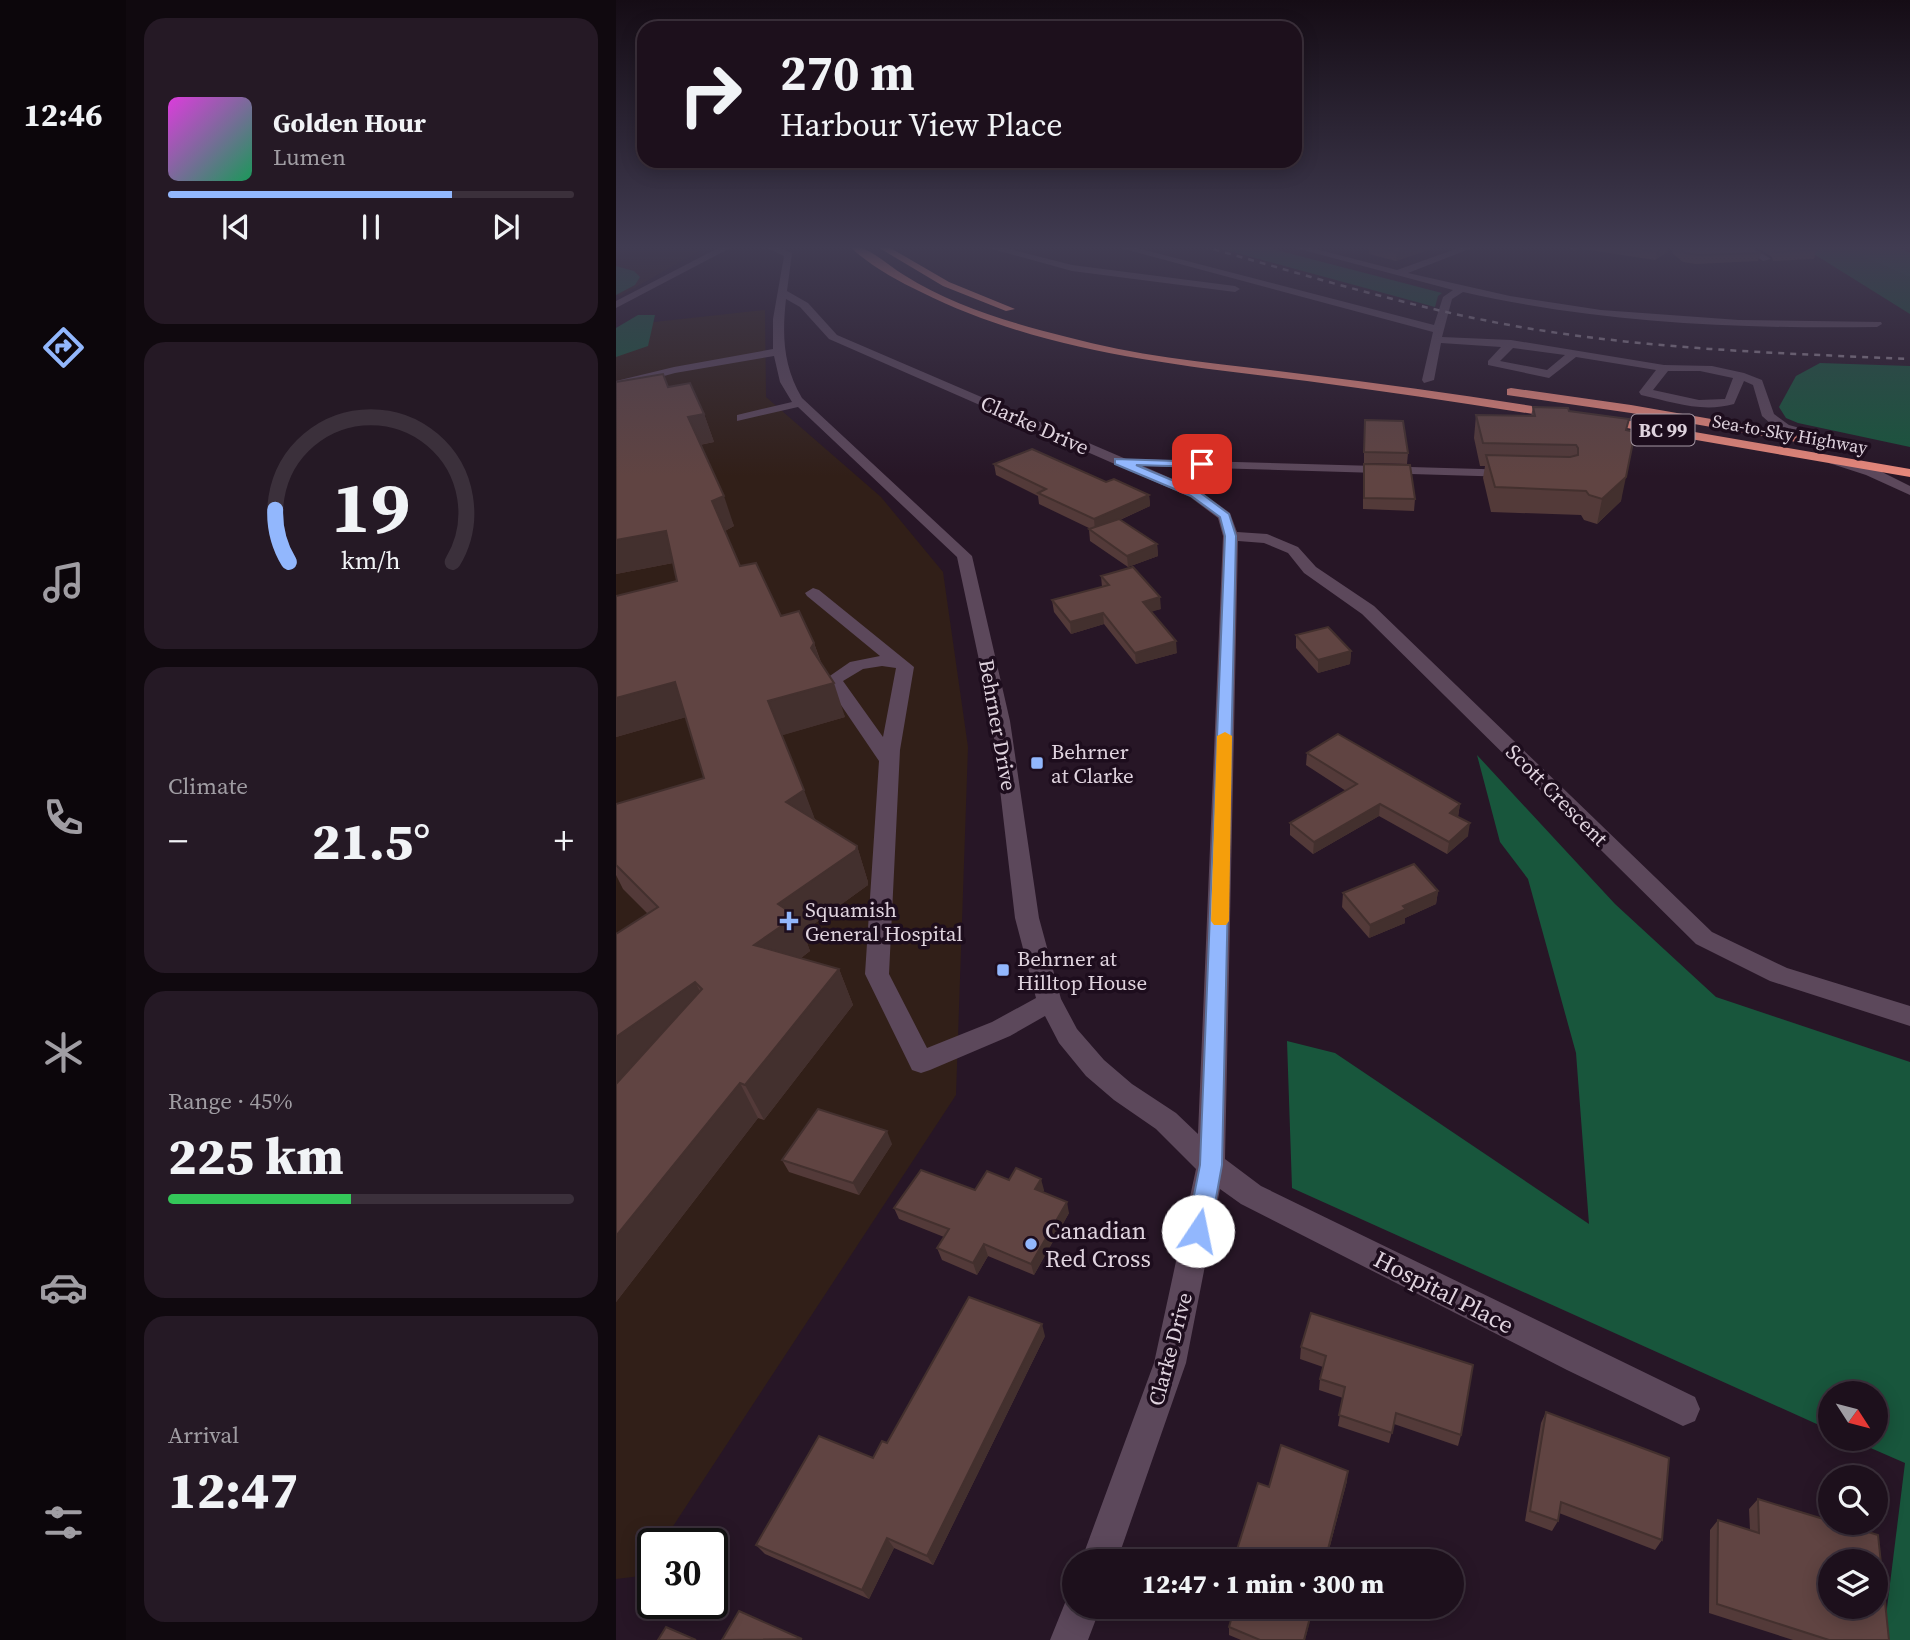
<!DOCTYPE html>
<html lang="en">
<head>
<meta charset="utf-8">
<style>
  :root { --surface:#1d101c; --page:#251925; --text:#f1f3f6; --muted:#a09da3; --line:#3b303b; --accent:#92b7fd }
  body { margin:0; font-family:"Source Serif 4",serif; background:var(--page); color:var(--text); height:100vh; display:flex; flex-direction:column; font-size:26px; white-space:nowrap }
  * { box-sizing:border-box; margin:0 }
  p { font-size:23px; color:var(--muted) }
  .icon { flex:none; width:38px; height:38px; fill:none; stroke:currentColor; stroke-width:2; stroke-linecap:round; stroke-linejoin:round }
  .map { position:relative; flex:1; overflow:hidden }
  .panel { display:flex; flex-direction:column; gap:18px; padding:18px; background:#10090f; width:490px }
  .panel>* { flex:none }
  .guide { position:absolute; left:21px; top:21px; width:665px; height:147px; border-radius:21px; box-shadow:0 4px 18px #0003,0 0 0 2px var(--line); background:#1d101c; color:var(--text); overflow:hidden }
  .needle { width:46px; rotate:126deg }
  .fabs { position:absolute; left:1202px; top:1381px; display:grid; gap:14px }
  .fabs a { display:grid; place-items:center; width:70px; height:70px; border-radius:50%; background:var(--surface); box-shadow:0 4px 18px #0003,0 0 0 2px var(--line); font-size:35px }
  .speed { position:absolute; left:21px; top:1528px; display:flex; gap:14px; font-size:35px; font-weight:700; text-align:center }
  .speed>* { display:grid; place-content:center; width:91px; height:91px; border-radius:50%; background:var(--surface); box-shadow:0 4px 18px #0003,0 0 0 2px var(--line); line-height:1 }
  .speed .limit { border:4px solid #111; border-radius:10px; background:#fff; color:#111 }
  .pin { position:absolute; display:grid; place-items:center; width:60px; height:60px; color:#fff; margin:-30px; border-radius:14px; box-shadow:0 4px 10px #0006 }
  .me { position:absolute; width:77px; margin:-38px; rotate:11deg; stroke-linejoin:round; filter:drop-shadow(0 0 5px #0008) }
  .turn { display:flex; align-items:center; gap:24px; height:147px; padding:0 28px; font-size:32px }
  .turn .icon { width:91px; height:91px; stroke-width:2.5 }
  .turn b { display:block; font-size:49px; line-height:60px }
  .big { font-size:52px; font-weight:800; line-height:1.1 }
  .panel .tile { flex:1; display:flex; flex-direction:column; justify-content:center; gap:10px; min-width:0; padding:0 24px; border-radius:21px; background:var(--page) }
  .panel .dial { align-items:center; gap:0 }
  .dial svg { height:182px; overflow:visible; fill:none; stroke:var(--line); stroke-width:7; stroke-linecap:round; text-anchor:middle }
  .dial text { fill:var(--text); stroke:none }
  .song { display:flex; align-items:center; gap:21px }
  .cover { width:84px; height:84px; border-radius:10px; background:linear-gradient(135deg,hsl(300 70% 55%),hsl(150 70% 35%)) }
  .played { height:7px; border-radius:4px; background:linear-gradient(90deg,var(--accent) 70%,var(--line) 70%) }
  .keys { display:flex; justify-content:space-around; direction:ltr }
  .heat { display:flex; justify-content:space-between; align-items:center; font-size:38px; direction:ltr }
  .charge { height:10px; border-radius:5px; background:linear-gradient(90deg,#34c759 45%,var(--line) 0) }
  .trip { position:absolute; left:446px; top:1549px; width:402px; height:70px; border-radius:35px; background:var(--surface); box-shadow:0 4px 18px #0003,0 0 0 2px var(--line); font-weight:800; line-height:70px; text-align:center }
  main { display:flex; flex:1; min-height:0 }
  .dock { display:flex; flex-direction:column; width:126px; justify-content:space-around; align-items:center; background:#0c060b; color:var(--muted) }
  .dock .icon { width:49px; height:49px }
  .dock .on { color:var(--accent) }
  .dock b { font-size:32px; color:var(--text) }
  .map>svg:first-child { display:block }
</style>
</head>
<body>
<main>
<nav class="dock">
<b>12:46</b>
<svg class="icon on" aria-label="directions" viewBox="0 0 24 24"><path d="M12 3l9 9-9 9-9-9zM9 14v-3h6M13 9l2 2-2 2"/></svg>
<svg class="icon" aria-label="music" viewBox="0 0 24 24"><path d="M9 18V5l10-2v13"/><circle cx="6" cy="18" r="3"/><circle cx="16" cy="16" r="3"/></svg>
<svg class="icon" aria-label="phone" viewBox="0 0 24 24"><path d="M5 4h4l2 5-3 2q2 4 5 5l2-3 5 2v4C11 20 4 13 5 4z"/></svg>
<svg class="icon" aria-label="climate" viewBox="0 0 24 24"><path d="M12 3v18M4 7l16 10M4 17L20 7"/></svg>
<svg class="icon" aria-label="car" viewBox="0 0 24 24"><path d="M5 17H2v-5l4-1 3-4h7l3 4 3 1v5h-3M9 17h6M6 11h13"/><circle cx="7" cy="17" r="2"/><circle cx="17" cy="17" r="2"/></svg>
<svg class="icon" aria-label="filters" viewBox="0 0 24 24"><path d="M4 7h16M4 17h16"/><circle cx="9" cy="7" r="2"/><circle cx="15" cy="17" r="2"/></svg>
</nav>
<section class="panel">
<div class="tile">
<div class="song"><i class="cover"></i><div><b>Golden Hour</b><p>Lumen</p></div></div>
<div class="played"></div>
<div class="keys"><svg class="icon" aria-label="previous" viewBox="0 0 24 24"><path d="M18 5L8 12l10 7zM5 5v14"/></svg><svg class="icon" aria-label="pause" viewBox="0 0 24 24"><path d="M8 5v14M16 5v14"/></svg><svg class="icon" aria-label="next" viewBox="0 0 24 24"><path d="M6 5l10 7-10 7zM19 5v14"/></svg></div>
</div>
<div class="tile dial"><svg viewBox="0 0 100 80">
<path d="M14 69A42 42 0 1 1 86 69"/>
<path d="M14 69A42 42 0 0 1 8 46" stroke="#92b7fd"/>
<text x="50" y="56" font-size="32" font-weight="700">19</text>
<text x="50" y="72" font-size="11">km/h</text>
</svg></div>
<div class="tile"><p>Climate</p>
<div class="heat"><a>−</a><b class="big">21.5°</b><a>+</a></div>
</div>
<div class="tile"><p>Range · 45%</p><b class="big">225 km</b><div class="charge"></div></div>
<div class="tile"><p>Arrival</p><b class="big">12:47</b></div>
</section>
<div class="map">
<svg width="1294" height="1640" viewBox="0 0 1294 1640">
  <rect width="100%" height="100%" fill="#271626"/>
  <polygon fill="#311e20" points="0,246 92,246 4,296 0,295"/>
  <polygon fill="#311f18" points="149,310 150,397 265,497 327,572 352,747 340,1095 46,1543 37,1544 37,1557 25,1576 0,1579 0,337 20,324"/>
  <g fill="#174f37">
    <polygon points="595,246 645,246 826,293 822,296 819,307"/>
    <polygon points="1185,246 1267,246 1294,267 1294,314"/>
  </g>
  <g fill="#18563c">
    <polygon points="1234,246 1281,246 1294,253 1294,277 1247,256"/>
    <polygon points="0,266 18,271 24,277 19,285 0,295"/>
    <polygon points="22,315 39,315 32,346 0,357 0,328"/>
    <polygon points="1204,363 1294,366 1294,447 1182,423 1170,418 1163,407 1180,376"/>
    <polygon points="861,755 999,904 1100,997 1294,1062 1294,1640 1267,1640 1289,1463 1234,1439 1260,1438 1260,1393 1214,1393 1214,1430 676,1188 671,1041 719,1053 973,1224 960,1053 912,879 884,842"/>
  </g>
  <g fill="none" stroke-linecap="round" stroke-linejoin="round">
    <g fill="#5c485b" fill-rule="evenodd">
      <polygon points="106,246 118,246 0,308 0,301"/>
      <path d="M147,246h13l16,7 -5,38 21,12 29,32 289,124 390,11 2,3 -7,4 -368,-11 57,25 30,22 7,19 30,2 31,13 18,20 58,39 338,326 75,36 123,38v20l-140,-45 -74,-37 -334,-330 -58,-41 -16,-20 -24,-10 -26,-2 -13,618 36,27 434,211 5,12 -5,12 -12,5 -116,-56 -326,-166 -21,-15 -34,174 -69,198h-36l73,-198 42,-194 -40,-40 -42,-29 -28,-24 -27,-33 -14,-27 -35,20 -80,34 -9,3 -9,-3 -47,-96 14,-213 -55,-81 26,-18 30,-6 -73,-60 -2,-3 8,-5 6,2 95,77 -14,83 -11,224 38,74 65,-26 44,-24 -21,-80 -23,-197 -35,-164 -159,-150 -61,14v-6l55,-13 -12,-20 -6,-26 -99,17 -59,16v-8l58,-14 99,-18v-30l11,-63zM170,299l14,8 29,32 361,158 28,21 5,18 -25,598 -22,-21 -44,-29 -28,-24 -27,-31 -16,-30 -22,-81 -29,-197 -38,-165 -170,-158c-19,-32 -20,-63 -16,-99zM266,666l14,2 -13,69 -40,-56 20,-12z"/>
      <polygon points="365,246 381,246 456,265 619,286 624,289 619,292 456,271"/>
      <path d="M497,246h16l305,79 9,-28 10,-7 -165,-44h16l93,24 67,-24h13l-69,27 102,23 91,14 138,10 142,2 1,2 -5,3c-139,2 -278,-4 -414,-35l-11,7 -10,38 69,3 153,25 48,1 32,7 18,7 12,34 15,11 75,21 2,3 -7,4 -80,-22 -17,-15 -9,-31 -9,-4 -10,23c-32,9 -62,-2 -93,-9l-2,-3 17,-22 -80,-13 -27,21 -61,-13v-4l13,-14 -60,-4 -7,37 -10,3 -2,-3 11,-48zM897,348l52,7 -18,15 -47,-9zM1052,371h32l33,7 -8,21 -26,1 -46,-10z"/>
      <polygon points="955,246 967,246 958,251 953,248"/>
      <polygon points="1124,246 1135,246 1155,259 1147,261"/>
      <polygon points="1218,456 1260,469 1294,486 1294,495 1250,475 1213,463 1211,460"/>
      <polygon points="458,1590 458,1606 485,1606 472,1640 434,1640 453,1593"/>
    </g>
    <g fill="#e7887b" fill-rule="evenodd">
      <path d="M233,246c21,0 38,19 55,29 49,31 107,48 163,62 76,21 157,27 235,37 86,10 172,23 257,36l6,4 -6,4c-84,-13 -168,-26 -252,-37 -132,-16 -266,-29 -386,-89 -25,-12 -52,-27 -72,-46z"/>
      <polygon points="260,246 271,246 333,282 399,309 390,311 327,286"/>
      <polygon points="895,388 1015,405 1209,439 1216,443 1209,447 1015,413 891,395 891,389"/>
      <polygon points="986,416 1294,469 1294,477 982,423 982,417"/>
    </g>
    <path stroke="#928491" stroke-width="2.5" stroke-dasharray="6 6" stroke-linecap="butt" d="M586,246c100,28 200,59 302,78 134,25 270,29 406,35"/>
  </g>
  <g fill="#533a39">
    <polygon points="718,246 748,246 729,249"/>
    <polygon points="753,246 823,246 780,261 753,254"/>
    <polygon points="968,246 1052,246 1051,252 1039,260 967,249"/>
    <polygon points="1057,246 1133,246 1145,253 1142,261 1080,264 1067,262 1056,253"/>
    <polygon points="1139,246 1193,246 1200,250 1198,259 1157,261 1156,257"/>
    <polygon points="0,382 52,387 88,414 98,442 84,445 118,526 109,531 124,566 165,616 198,643 205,662 229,717 166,735 199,820 241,846 252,882 252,885 187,932 194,951 185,958 223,969 237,1005 148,1120 142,1118 0,1302 0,934 32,914 7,889 0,875 0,865 88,778 70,717 0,737 0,660 61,581 57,563 0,574"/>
    <polygon points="917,407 953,411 1010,430 1005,501 981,524 968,520 965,515 875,512 867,478 869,466 864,466 858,438 860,415 915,416"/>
    <polygon points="748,430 792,453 791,464 748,463"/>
    <polygon points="378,464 533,495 534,506 504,520 541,544 542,556 512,567 474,541 473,529 475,529 423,504 422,496 380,475"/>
    <polygon points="747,475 799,499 798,511 747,509"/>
    <polygon points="485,576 545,609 535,611 561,653 520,664 488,624 455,634 438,612 436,600 486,587"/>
    <polygon points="680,635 735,651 734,664 702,673 680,648"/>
    <polygon points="691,753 844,804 842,817 852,836 831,854 763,816 697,854 674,835 674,823 730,791 690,765"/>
    <polygon points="822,891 820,904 789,918 789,923 753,938 726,907 727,893"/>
    <polygon points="276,1144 243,1195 173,1172 166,1160"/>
    <polygon points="393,1180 428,1190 427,1192 453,1213 418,1275 372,1256 361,1275 326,1260 321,1248 328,1237 283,1219 278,1208 359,1190"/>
    <polygon points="695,1313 845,1435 842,1446 778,1424 773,1443 722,1426 727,1398 703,1390 704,1379 707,1367 684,1359 685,1347"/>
    <polygon points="429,1336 317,1565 278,1548 253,1599 149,1554 140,1545 257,1458 271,1443"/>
    <polygon points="930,1412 1046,1540 1039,1550 943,1513 942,1521 936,1531 909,1521 925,1423"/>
    <polygon points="731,1481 710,1561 619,1561 619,1556 653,1487"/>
    <polygon points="1142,1499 1273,1640 1177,1640 1093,1613 1094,1530 1102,1520 1134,1530 1133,1509"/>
    <polygon points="613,1627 689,1640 625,1640 613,1635"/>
  </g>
  <g fill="#43302e">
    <polygon points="729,246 748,246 729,249"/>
    <polygon points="800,246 823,246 780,261 781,252"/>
    <polygon points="1049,246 1052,246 1051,252 1039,260 1041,252"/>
    <polygon points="88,414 98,442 82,445 72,417"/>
    <polygon points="1010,477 1005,501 981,524 986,499"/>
    <polygon points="533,495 534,506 479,531 478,519"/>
    <polygon points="108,496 118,526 107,532 96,501"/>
    <polygon points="50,531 62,562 0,574 0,540"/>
    <polygon points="541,544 542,556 512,567 511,556"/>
    <polygon points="544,597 545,609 528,614 527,602"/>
    <polygon points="487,613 488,624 455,634 454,622"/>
    <polygon points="560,641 561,653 520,664 519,653"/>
    <polygon points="198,643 209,676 195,648"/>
    <polygon points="735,651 734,664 702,673 702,660"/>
    <polygon points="59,682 74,716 0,737 0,698"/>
    <polygon points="218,683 229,717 164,736 152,701"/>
    <polygon points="188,790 201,825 170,802"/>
    <polygon points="764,804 763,816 697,854 698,842"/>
    <polygon points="844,804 842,816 832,825 834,813"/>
    <polygon points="854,823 852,836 831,854 833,842"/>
    <polygon points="241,846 252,882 252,885 187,932 194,951 155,981 138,945 162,904"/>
    <polygon points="822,891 820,904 789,918 789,923 753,938 754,925 787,906"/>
    <polygon points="223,969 237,1005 148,1120 129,1085"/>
    <polygon points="79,982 98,1017 0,1089 0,1037"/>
    <polygon points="124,1083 142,1118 0,1302 0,1236"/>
    <polygon points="271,1131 276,1144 243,1195 237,1183"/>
    <polygon points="425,1179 428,1190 422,1201 419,1189"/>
    <polygon points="451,1202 453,1213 418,1275 415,1264"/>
    <polygon points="368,1244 372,1256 361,1275 357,1263"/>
    <polygon points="426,1324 429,1336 317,1565 311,1556"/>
    <polygon points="732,1471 731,1481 710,1561 709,1561"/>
    <polygon points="271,1538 278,1548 253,1599 246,1590"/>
    <polygon points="697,1606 698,1606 689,1640 688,1640"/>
  </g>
  <g fill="#604442" stroke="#43302e" stroke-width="2" fill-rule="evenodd">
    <polygon points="755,246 800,246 781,252"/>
    <polygon points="1004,246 1049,246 1041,252"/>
    <polygon points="1060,246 1133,246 1145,253 1082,255 1069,253"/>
    <polygon points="1155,246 1193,246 1200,250 1159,252 1159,248"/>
    <polygon points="47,374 52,387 74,383 88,414 72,417 108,496 96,501 124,566 140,563 165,616 183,611 198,643 195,648 218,683 152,701 188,790 170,802 241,846 240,850 162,904 180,916 138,945 223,969 129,1085 124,1083 0,1236 0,1084 86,989 79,982 0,1037 0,934 42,907 0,865 0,804 88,778 59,682 0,698 0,596 61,581 50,531 0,540 0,382"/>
    <polygon points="917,407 952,408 953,411 1013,419 1010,430 1019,432 1010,477 986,499 973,495 970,491 879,487 870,455 954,457 962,455 962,448 960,445 867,443 860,415 919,416"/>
    <polygon points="749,420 787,421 792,453 748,452"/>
    <polygon points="416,449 490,482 498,479 533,495 478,519 422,493 430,489 378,464"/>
    <polygon points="748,464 794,465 799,499 748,498"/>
    <polygon points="503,519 541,544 511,556 473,529"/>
    <polygon points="517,567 544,597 527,602 560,641 519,653 487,613 454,622 436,600 493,585 485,576"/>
    <polygon points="712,627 735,651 702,660 680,635"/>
    <polygon points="722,734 844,804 834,813 854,823 833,842 764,804 698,842 674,823 741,784 691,753"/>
    <polygon points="798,864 822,891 787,906 790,909 754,925 727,893"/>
    <polygon points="202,1109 271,1131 237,1183 166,1160"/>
    <polygon points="400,1168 425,1179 419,1189 451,1202 415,1264 368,1244 357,1263 321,1248 333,1229 278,1208 305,1170 359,1190 371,1171 393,1180"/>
    <polygon points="353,1297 426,1324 311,1556 271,1538 246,1590 140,1545 203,1436 257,1458 266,1441 271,1443"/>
    <polygon points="695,1313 857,1365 845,1435 780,1413 776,1433 723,1415 729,1387 704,1379 710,1356 685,1347"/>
    <polygon points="930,1412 1053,1458 1046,1540 945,1502 942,1521 914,1511"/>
    <polygon points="665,1445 732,1471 709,1561 632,1561 619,1556 642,1483 653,1487"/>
    <path d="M1142,1499l72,22v1h5l43,13 11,105h-60l-112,-36 1,-84 41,13zM1214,1561h46v45h-46z"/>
    <polygon points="619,1606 697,1606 688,1640 644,1640 613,1627"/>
    <polygon points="123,1611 186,1639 106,1640"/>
    <polygon points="50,1627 80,1640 42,1640"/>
  </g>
  <linearGradient id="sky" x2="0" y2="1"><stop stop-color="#150c15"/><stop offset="0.52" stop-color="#413c52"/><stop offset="1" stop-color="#413c52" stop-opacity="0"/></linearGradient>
  <rect width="1294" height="476" fill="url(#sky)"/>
  <polygon fill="#92b7fd" stroke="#5f77a4" stroke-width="2" points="499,459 590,462 590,466 586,467 520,465 582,491 613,514 620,536 606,1165 594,1231 590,1239 582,1242 574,1239 571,1231 584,1165 609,536 604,517 575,496 499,464"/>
  <polygon fill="#f59e0b" points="609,732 616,736 613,921 610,925 598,925 595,921 601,736"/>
  <g fill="#92b7fd" stroke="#1d0d1d" stroke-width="2.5">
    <rect x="414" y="756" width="14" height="14" rx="3.5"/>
    <path d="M169.5 910.5h7v7h7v7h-7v7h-7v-7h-7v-7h7z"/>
    <rect x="380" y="963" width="14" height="14" rx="3.5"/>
    <circle cx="415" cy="1244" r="7"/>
  </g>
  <g text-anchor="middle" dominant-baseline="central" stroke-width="7" stroke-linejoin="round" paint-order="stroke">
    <g font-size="18" fill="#dfd3de" stroke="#1d0d1d">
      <text transform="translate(1174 434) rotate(10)">Sea-to-Sky Highway</text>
    </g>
    <rect fill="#1d0d1d" stroke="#a598a4" stroke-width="2" x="1015.5" y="414.5" width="63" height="31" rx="5"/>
    <g font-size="19" font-weight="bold" fill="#dfd3de">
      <text x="1047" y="430">BC 99</text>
    </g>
    <g font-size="21" fill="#dfd3de" stroke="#1d0d1d">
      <text transform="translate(419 425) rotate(24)">Clarke Drive</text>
      <text transform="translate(382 725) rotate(80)">Behrner Drive</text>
      <text transform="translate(941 795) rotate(45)">Scott Crescent</text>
      <text transform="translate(554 1349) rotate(-75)">Clarke Drive</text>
    </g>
    <g font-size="21" fill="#dfd3de" stroke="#1d0d1d" text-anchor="start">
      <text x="435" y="751">Behrner<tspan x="435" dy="24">at Clarke</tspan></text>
      <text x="189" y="909">Squamish<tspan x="189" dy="24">General Hospital</tspan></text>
      <text x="401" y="958">Behrner at<tspan x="401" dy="24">Hilltop House</tspan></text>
    </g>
    <g font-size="24" fill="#dfd3de" stroke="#1d0d1d" text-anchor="start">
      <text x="429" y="1230">Canadian<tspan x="429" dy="28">Red Cross</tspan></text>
    </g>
    <g font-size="24" fill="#dfd3de" stroke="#1d0d1d">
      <text transform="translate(828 1292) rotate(27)">Hospital Place</text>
    </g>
  </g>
</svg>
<div class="fabs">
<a><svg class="needle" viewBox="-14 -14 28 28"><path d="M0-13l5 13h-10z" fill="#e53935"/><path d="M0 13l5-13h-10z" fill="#a09da3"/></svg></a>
<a><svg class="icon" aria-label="search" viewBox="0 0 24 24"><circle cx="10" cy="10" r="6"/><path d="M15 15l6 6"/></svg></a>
<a><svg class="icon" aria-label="layers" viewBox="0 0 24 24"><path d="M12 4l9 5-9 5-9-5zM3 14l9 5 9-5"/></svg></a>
</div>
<div class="speed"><div class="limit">30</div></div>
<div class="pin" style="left:586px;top:464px;background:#d93025"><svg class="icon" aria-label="arrive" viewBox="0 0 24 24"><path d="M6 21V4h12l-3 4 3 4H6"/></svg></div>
<svg class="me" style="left:582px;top:1231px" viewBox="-20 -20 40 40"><circle r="19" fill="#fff"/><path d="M0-13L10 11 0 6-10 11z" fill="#92b7fd"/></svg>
<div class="trip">12:47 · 1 min · 300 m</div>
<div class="guide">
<div class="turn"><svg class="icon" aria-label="right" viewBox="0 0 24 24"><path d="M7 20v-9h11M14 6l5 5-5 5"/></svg><div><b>270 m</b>Harbour View Place</div></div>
</div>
</div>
</main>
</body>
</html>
